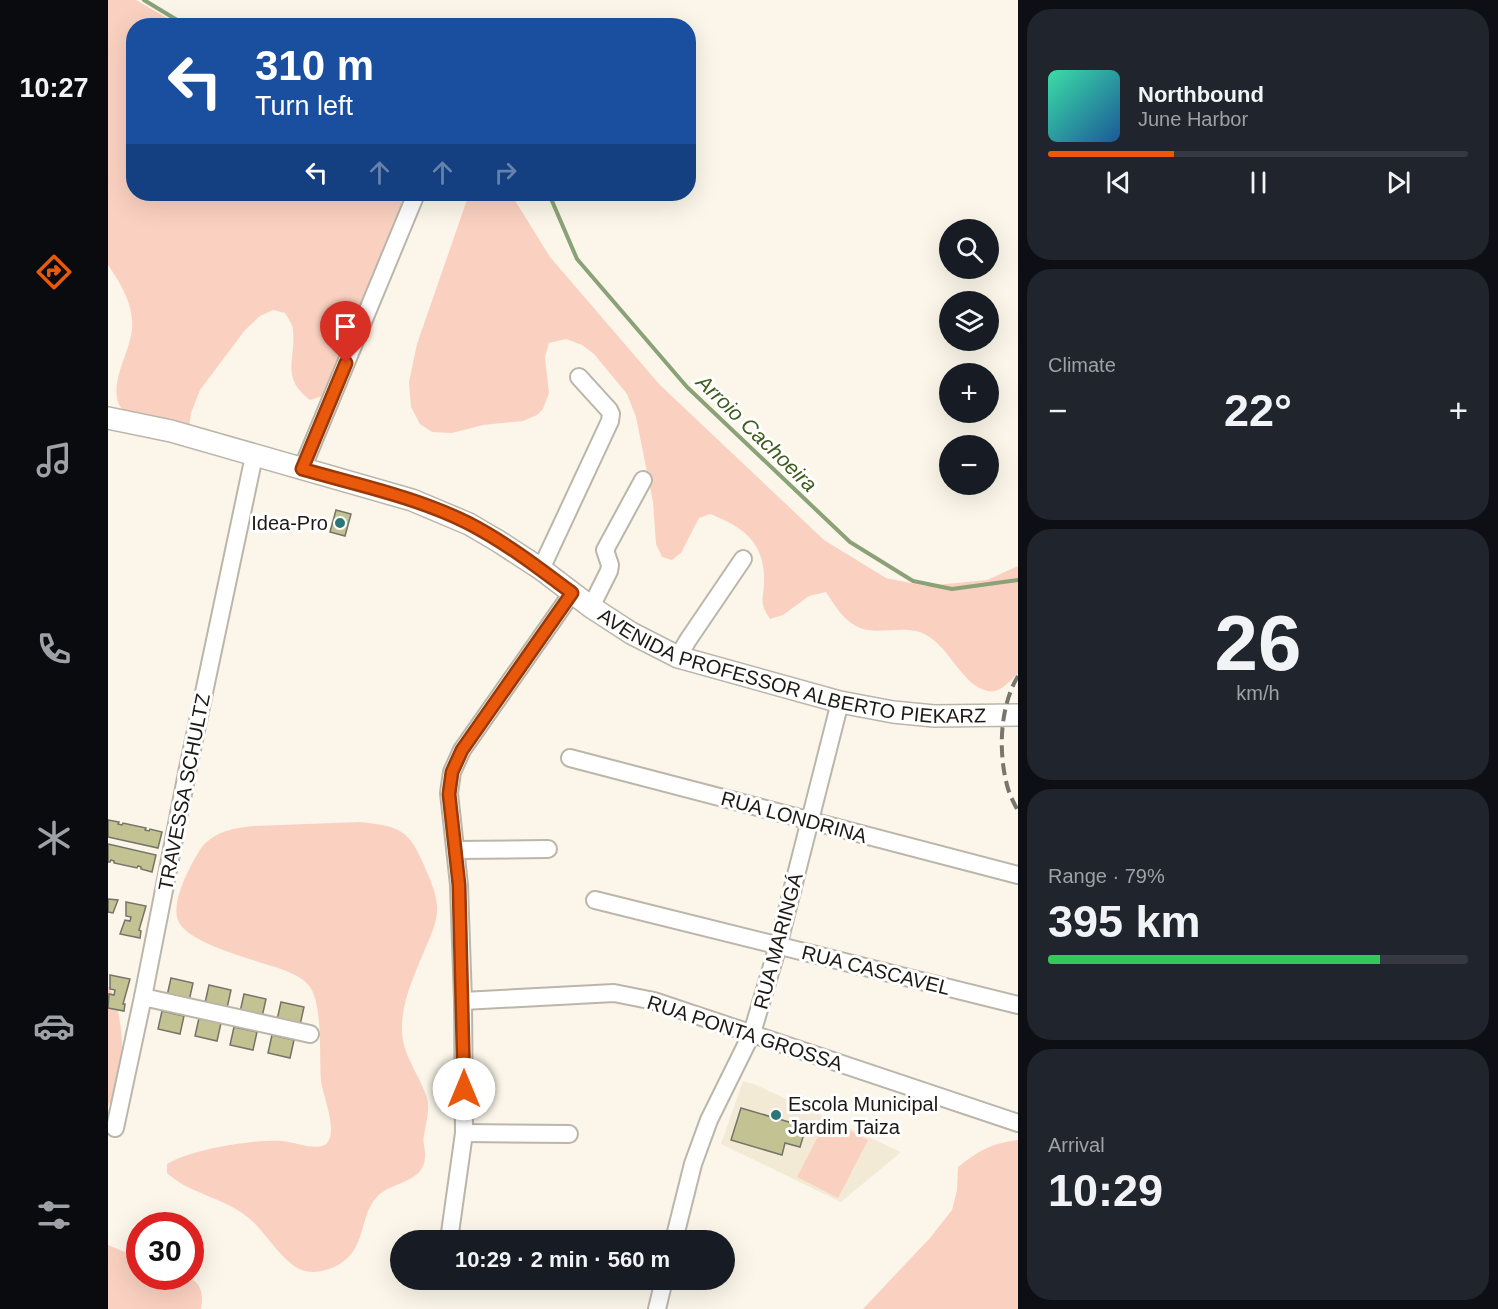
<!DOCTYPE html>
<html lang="en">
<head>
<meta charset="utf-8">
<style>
  :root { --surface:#171b24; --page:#20242c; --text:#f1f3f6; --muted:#9ea1a6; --line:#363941; --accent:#ea580c }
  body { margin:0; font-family:Helvetica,sans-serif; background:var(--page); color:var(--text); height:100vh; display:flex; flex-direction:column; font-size:22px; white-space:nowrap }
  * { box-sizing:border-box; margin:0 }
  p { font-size:20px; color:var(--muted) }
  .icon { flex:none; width:33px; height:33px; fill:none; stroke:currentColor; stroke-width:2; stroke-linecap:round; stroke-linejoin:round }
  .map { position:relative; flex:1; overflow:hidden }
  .details { display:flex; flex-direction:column; gap:9px; padding:9px; background:#0d0f14; width:480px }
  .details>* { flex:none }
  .top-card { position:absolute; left:18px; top:18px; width:570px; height:183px; border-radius:24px; box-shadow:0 6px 24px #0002; background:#1a4fa0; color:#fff; overflow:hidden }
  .fabs { position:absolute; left:831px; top:219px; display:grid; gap:12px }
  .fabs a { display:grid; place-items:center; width:60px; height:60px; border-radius:50%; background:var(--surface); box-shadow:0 6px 24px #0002; font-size:30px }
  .speed { position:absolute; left:18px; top:1212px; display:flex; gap:12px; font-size:30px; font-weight:700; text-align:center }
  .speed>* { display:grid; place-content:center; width:78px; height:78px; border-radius:50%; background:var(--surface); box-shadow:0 6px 24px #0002; line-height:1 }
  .speed .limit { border:9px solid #d22; background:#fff; color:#111 }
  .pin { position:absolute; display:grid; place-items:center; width:51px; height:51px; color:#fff; margin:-62px -26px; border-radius:50% 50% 50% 0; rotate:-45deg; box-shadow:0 0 6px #0007 }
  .pin .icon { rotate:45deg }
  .me { position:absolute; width:66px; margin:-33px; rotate:0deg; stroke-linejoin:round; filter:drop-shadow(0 0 4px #0008) }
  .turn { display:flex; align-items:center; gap:21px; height:126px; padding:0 30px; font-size:27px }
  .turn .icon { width:78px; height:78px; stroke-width:2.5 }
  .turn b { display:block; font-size:42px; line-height:51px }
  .lanes { display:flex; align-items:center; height:57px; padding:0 30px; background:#0003; justify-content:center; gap:30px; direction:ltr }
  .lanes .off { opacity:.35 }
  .big { font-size:45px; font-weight:600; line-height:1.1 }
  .details .card { flex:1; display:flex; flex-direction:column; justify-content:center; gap:9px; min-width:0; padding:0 21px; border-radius:24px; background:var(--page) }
  .details .dial { align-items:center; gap:0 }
  .dial b { font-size:78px; line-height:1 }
  .song { display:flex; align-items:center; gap:18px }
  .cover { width:72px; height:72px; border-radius:9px; background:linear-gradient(135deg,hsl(160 70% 55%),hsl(210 70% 35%)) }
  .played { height:6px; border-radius:3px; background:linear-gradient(90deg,var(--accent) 30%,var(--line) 30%) }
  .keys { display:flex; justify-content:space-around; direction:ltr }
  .heat { display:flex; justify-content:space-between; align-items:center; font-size:33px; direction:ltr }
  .charge { height:9px; border-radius:4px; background:linear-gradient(90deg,#34c759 79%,var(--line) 0) }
  .trip { position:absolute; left:282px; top:1230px; width:345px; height:60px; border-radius:30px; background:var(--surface); box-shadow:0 6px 24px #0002; font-weight:600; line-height:60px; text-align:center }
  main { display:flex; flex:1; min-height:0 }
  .tab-bar { display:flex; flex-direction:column; width:108px; justify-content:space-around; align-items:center; background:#090b0e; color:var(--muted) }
  .tab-bar .icon { width:42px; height:42px }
  .tab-bar .on { color:var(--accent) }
  .tab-bar b { font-size:27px; color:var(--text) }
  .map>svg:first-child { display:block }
</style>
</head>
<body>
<main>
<nav class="tab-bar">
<b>10:27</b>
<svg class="icon on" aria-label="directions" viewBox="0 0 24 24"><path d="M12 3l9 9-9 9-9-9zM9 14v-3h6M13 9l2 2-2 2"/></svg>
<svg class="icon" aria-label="music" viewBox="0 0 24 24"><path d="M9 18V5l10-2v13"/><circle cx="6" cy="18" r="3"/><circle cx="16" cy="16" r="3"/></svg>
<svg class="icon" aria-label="phone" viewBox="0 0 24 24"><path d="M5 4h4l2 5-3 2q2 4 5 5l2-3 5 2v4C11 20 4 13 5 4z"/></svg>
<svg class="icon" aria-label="climate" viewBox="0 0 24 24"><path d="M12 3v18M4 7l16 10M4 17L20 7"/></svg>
<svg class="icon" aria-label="car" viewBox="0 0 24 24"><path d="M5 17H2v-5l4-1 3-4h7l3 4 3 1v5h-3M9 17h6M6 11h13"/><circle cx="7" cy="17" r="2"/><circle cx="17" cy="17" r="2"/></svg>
<svg class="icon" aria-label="filters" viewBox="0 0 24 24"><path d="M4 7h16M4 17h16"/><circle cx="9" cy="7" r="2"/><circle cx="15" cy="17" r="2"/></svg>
</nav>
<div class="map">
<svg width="910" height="1309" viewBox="0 0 910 1309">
  <rect width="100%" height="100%" fill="#fbf6e9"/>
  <polygon fill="#f3ead6" points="635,1081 648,1085 793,1152 733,1202 613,1144"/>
  <g fill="#fad1c1">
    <path d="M0,0h28l43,25 -45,1v168h281l-89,201 -16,5c-30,-23 -14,-39 -17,-70 0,-5 -5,-12 -8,-17l-12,-3 -13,6 -15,14 -45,60 -9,23 -2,16 -64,-15c-2,-4 -6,-8 -7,-12 -7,-23 12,-50 14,-73 2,-24 -11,-45 -24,-64z"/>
    <path d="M361,194h42l39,63 110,128 164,155 62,38 40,8 61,-6 31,-14v107c-7,7 -18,21 -30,18 -25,-5 -38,-42 -60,-55 -23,-14 -50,2 -72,-10 -13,-6 -22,-22 -30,-34l-17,4 -26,19 -13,4c-13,-19 -5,-21 -6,-41 0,-37 -23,-52 -54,-64l-11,4 -18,35 -9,7 -10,-3 -6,-13 -3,-42 -17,-85 -9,-23 -33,-40 -12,-9 -16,-6 -17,4 -4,14 4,36 -6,16 -6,6 -14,6 -40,4 -31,8 -20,-1 -12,-8 -9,-17 -2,-25 8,-38z"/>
    <path d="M252,822c35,4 48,5 63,41 6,14 13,28 14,43 1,15 -6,29 -12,43 -10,25 -23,51 -23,78 -1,26 16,45 24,68 5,13 0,27 -2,40 -2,7 2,15 1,22 -1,27 -35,24 -49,41 -16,18 -10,46 -32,63 -10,8 -26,13 -39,10 -22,-5 -40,-42 -59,-55 -24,-19 -56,-22 -79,-43v-9c24,-15 87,-25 116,-23 10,1 36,11 44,2 11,-13 -4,-46 -6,-62 -2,-24 2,-75 -11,-94 -8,-11 -23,-16 -35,-20 -23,-8 -94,-25 -98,-50 -4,-18 12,-49 21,-64 11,-20 34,-25 55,-27z"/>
    <path d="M0,986c15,20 18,80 10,103 -2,6 -7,12 -10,17z"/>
    <polygon points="719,1119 760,1140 730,1198 689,1177"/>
    <path d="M910,1140v169h-155l67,-71 22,-28 5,-20 1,-23c22,-17 32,-23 60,-27z"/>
    <path d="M0,1245l31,13 1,18c28,0 69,-10 61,33h-93z"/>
  </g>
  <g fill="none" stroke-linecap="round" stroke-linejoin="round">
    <g stroke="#8ba177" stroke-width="4">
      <polyline points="36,0 79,26"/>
      <polyline points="441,194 469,259 579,387 742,542 805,581 844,589 910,580"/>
    </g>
  </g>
  <g fill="#c2c292" stroke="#747468" stroke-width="1.5">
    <polygon points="228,510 243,514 237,536 222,532"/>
    <polygon points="0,820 11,822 10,824 14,825 15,823 38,828 37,830 41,831 42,829 54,832 50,848 0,837"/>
    <polygon points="0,844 48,855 44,872 33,869 33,867 30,866 29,868 6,863 6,861 3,860 2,862 0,862"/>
    <polygon points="0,899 10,900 5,913 0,912"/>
    <polygon points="18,902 38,906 31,930 33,931 32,938 12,934 17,920 22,921 23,917 18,916"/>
    <polygon points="2,975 22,979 15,1004 17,1004 16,1011 0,1008 1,994 6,995 7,990 2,989"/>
    <polygon points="63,978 85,983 81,1001 59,996"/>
    <polygon points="101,985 123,990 119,1008 97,1003"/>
    <polygon points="136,994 158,999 154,1017 132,1012"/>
    <polygon points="173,1002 196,1007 192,1025 169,1020"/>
    <polygon points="54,1011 76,1016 72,1034 50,1029"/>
    <polygon points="91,1018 113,1023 109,1041 87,1036"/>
    <polygon points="126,1027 149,1032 145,1050 122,1045"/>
    <polygon points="164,1035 186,1040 182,1058 160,1053"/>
    <polygon points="633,1108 698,1127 692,1147 677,1143 674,1155 623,1140"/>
  </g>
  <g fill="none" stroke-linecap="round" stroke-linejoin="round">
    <g stroke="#bbb6aa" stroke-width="20">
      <g id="minor">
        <polyline points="194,469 308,194"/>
        <polyline points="433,569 502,421 503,414 501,410 471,377"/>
        <polyline points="483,607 501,571 502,565 497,550 535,480"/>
        <polyline points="570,657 580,640 635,559"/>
        <polyline points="462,758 910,875"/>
        <polyline points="349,850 440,849"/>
        <polyline points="487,900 910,1005"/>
        <polyline points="35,997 202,1034"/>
        <polyline points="355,1001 506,993 546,1001 910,1123"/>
        <polyline points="7,1128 35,997 79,773 146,456"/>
        <polyline points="356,1133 461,1134"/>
        <polyline points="341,1240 356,1133 355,1001 351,885 341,793 344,772 354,750 464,593"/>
        <polyline points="566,1240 585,1164 601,1120 644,1033 670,946 732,702"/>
        <polyline points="549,1309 556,1280"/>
      </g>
    </g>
    <g stroke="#bbb6aa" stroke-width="24">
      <g id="major">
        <path id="s1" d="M0,418l63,13 241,69 57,24 29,17 43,28 50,38 40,26 47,24 162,45 53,10 41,4 84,-1"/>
      </g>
    </g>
    <use href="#minor" stroke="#fff" stroke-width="16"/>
    <use href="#major" stroke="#fff" stroke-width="21"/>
    <path stroke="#78756d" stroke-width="4" stroke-dasharray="12 6" stroke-linecap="butt" d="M910,676c-18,30 -20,75 -11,109 2,9 7,18 11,26"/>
  </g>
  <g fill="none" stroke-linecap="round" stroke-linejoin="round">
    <g stroke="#983908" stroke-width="15">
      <path id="route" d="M238,363l-44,106c56,16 114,28 166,54 37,19 71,45 104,70l-110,157 -10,22 -3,22 10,91 5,204"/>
    </g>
    <use href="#route" stroke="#ea580c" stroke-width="10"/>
  </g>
  <g fill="#2c7677" stroke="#fff" stroke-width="2">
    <circle cx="232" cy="523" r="6"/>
    <circle cx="668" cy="1115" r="6"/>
  </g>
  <g text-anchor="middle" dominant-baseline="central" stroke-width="6" stroke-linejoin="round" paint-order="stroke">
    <g font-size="20" fill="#1c1a15" stroke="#fff" text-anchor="end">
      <text x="220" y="523">Idea-Pro</text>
      <text x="680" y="1104" text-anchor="start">Escola Municipal<tspan x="680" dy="23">Jardim Taiza</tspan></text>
    </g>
    <g font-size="20" fill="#1c1a15" stroke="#fff">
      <text stroke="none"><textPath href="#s1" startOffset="738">AVENIDA PROFESSOR ALBERTO PIEKARZ</textPath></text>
      <text transform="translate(76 792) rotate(-79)">TRAVESSA SCHULTZ</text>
      <text transform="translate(686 817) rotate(15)">RUA LONDRINA</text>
      <text transform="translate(670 941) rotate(-75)">RUA MARINGÁ</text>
      <text transform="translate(768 970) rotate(14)">RUA CASCAVEL</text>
      <text transform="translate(637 1033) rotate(18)">RUA PONTA GROSSA</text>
    </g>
    <g font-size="21" font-style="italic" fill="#405c1f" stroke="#fff">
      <text transform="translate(649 433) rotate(44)">Arroio Cachoeira</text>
    </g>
  </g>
</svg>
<div class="fabs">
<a><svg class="icon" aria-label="search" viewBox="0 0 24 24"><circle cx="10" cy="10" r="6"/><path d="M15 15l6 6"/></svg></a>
<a><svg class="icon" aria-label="layers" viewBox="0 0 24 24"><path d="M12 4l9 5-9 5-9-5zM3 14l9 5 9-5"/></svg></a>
<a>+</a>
<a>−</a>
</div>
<div class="speed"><div class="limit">30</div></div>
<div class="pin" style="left:238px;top:363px;background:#d93025"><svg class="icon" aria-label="arrive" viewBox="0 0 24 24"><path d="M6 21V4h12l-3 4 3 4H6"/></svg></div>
<svg class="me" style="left:356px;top:1089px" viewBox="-20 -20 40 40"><circle r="19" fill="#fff"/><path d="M0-13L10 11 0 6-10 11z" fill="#ea580c"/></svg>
<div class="trip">10:29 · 2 min · 560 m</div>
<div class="top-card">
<div class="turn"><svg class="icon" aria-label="left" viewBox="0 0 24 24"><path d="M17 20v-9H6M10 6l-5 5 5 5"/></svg><div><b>310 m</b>Turn left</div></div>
<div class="lanes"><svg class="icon" aria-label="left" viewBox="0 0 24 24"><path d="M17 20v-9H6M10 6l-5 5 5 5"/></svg><svg class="icon off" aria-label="ahead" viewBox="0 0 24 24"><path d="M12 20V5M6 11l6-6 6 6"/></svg><svg class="icon off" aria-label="ahead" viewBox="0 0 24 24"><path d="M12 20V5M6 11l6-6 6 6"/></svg><svg class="icon off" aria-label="right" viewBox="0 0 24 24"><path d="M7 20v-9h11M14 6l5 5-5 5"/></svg></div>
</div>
</div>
<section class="details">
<div class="card">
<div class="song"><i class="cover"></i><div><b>Northbound</b><p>June Harbor</p></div></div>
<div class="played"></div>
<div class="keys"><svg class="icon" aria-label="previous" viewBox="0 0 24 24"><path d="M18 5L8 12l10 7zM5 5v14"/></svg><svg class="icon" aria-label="pause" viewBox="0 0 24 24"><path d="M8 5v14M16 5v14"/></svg><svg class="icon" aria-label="next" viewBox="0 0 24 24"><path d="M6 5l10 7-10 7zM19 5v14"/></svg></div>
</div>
<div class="card"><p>Climate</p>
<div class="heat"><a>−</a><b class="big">22°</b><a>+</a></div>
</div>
<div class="card dial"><b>26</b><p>km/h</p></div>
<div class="card"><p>Range · 79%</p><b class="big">395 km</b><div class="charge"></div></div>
<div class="card"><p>Arrival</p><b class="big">10:29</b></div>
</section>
</main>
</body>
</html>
